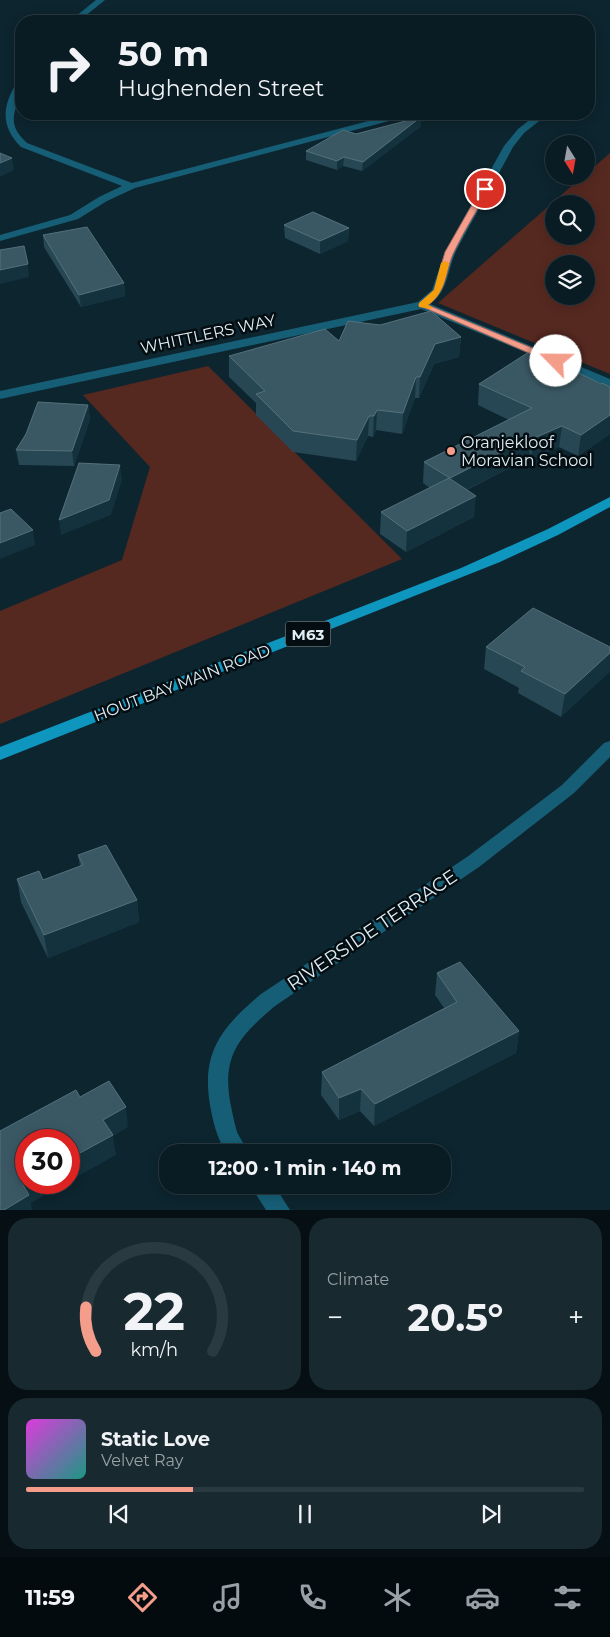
<!DOCTYPE html>
<html lang="en">
<head>
<meta charset="utf-8">
<style>
  :root { --surface:#0a1c23; --page:#182930; --text:#f1f3f6; --muted:#99a1a6; --line:#2a3a41; --accent:#f49d8b }
  body { margin:0; font-family:Montserrat,sans-serif; background:var(--page); color:var(--text); height:100vh; display:flex; flex-direction:column; font-size:19px; white-space:nowrap }
  * { box-sizing:border-box; margin:0 }
  p { font-size:16px; color:var(--muted) }
  .icon { flex:none; width:28px; height:28px; fill:none; stroke:currentColor; stroke-width:2; stroke-linecap:round; stroke-linejoin:round }
  .map { position:relative; height:1210px; overflow:hidden }
  .sheet { display:flex; flex-direction:column; gap:8px; padding:8px; background:#060f13; flex:1 }
  .sheet>* { flex:none }
  .top-card { position:absolute; left:15px; top:15px; width:580px; height:105px; border-radius:20px; box-shadow:0 2px 12px #0003,0 0 0 1px var(--line); background:#0a1c23; color:var(--text); overflow:hidden }
  .needle { width:32px; rotate:169deg }
  .controls { position:absolute; left:545px; top:135px; display:grid; gap:10px }
  .controls a { display:grid; place-items:center; width:50px; height:50px; border-radius:50%; background:var(--surface); box-shadow:0 2px 12px #0003,0 0 0 1px var(--line); font-size:25px }
  .speed { position:absolute; left:15px; top:1129px; display:flex; gap:10px; font-size:25px; font-weight:700; text-align:center }
  .speed>* { display:grid; place-content:center; width:65px; height:65px; border-radius:50%; background:var(--surface); box-shadow:0 2px 12px #0003,0 0 0 1px var(--line); line-height:1 }
  .speed .limit { border:8px solid #d22; background:#fff; color:#111 }
  .pin { position:absolute; display:grid; place-items:center; width:42px; height:42px; color:#fff; margin:-21px; border:2px solid #fff; border-radius:50%; box-shadow:0 1px 5px #0007 }
  .me { position:absolute; width:55px; margin:-28px; rotate:293deg; stroke-linejoin:round; filter:drop-shadow(0 0 4px #0008) }
  .turn { display:flex; align-items:center; gap:18px; height:105px; padding:0 20px; font-size:22px }
  .turn .icon { width:65px; height:65px; stroke-width:2.5 }
  .turn b { display:block; font-size:35px; line-height:42px }
  .big { font-size:38px; font-weight:700; line-height:1.1 }
  .sheet .widget { flex:1; display:flex; flex-direction:column; justify-content:center; gap:8px; min-width:0; padding:0 18px; border-radius:20px; background:var(--page) }
  .sheet .dial { align-items:center; gap:0 }
  .dial svg { height:130px; overflow:visible; fill:none; stroke:var(--line); stroke-width:7; stroke-linecap:round; text-anchor:middle }
  .dial text { fill:var(--text); stroke:none }
  .song { display:flex; align-items:center; gap:15px }
  .cover { width:60px; height:60px; border-radius:8px; background:linear-gradient(135deg,hsl(300 70% 55%),hsl(170 70% 35%)) }
  .played { height:5px; border-radius:2px; background:linear-gradient(90deg,var(--accent) 30%,var(--line) 30%) }
  .keys { display:flex; justify-content:space-around; direction:ltr }
  .heat { display:flex; justify-content:space-between; align-items:center; font-size:28px; direction:ltr }
  .sheet .tiles { flex:1; display:grid; gap:8px; grid-template-columns:1fr 1fr }
  .widget:last-child { grid-column:span 2 }
  .trip { position:absolute; left:159px; top:1144px; width:292px; height:50px; border-radius:20px; background:var(--surface); box-shadow:0 2px 12px #0003,0 0 0 1px var(--line); font-weight:700; line-height:50px; text-align:center }
  .dock { display:flex; height:80px; justify-content:space-around; align-items:center; background:#040b0e; color:var(--muted) }
  .dock .icon { width:35px; height:35px }
  .dock .on { color:var(--accent) }
  .dock b { font-size:22px; color:var(--text) }
  .map>svg:first-child { display:block }
</style>
</head>
<body>
<div class="map">
<svg width="610" height="1210" viewBox="0 0 610 1210">
  <rect width="100%" height="100%" fill="#0d252f"/>
  <g fill="#562920" fill-rule="evenodd">
    <path d="M610,153v221l-172,-71 145,-127h3v-2zM554,204h32v32h-32zM554,264h32v32h-32z"/>
    <polygon points="208,366 402,559 0,724 0,611 122,560 150,467 83,395"/>
  </g>
  <g fill="none" stroke-linecap="round" stroke-linejoin="round">
    <g fill="#165e76" fill-rule="evenodd">
      <polygon points="96,0 105,0 79,21 70,21"/>
      <path d="M21,80c2,26 -21,39 6,63l105,40 263,-69h15l-2,2 -273,72 -28,13 -29,18 -78,22v-6l70,-20 29,-18 23,-11 -101,-39c-21,-21 -19,-42 -3,-66z"/>
      <path d="M537,114h11l-24,19 -11,14c-18,34 -38,68 -56,102 -10,20 -8,42 -27,55l180,75v8l-189,-78 -421,90v-8l418,-89 14,-12 13,-38 59,-106 14,-17z"/>
      <path d="M610,741v16l-36,36 -95,74 -204,139c-34,29 -53,48 -45,95 2,10 4,21 7,31 3,7 8,13 12,20h-23c-9,-14 -13,-30 -16,-47 -9,-53 12,-78 51,-111l206,-137 95,-72 42,-42z"/>
      <polygon points="250,1185 274,1185 290,1210 266,1210"/>
    </g>
    <polygon fill="#0e96be" fill-rule="evenodd" points="610,497 610,507 558,535 500,562 0,760 0,747 461,568 548,529"/>
  </g>
  <g fill="#264753">
    <polygon points="421,117 421,126 362,171 343,166 337,170 306,160 306,151 356,134"/>
    <polygon points="284,225 349,228 348,241 320,254 285,238"/>
    <polygon points="43,235 124,283 125,296 81,307 44,247"/>
    <polygon points="461,337 459,357 434,364 419,398 415,398 402,434 376,430 373,437 368,436 356,461 293,452 256,415 256,403 229,377 229,356 339,341"/>
    <polygon points="479,384 601,384 610,387 610,434 578,456 559,447 531,459 529,458 467,490 474,517 406,552 380,534 381,512 430,488 423,483 424,462 509,420 478,405"/>
    <polygon points="88,405 90,419 74,466 19,465 16,450"/>
    <polygon points="486,647 610,647 561,717 518,693 519,688 484,669"/>
    <polygon points="78,855 137,900 139,922 48,958 21,902 17,879 43,880 80,866"/>
    <polygon points="437,973 519,1031 516,1053 374,1126 360,1111 339,1120 321,1095 322,1072 444,1008 435,995"/>
  </g>
  <g fill="#14323d">
    <polygon points="421,117 421,126 362,171 363,162"/>
    <polygon points="344,157 343,166 337,170 337,161"/>
    <polygon points="12,158 14,170 0,177 0,163"/>
    <polygon points="349,228 348,241 320,254 320,241"/>
    <polygon points="28,264 29,277 0,284 0,270"/>
    <polygon points="124,283 125,296 81,307 79,295"/>
    <polygon points="461,337 459,357 434,364 419,398 420,377 435,344"/>
    <polygon points="416,377 415,398 402,434 403,413"/>
    <polygon points="88,405 90,419 74,466 72,451"/>
    <polygon points="377,410 376,430 373,437 374,416"/>
    <polygon points="610,415 610,434 578,456 581,435"/>
    <polygon points="369,416 368,436 356,461 357,440"/>
    <polygon points="562,426 559,447 531,459 534,438"/>
    <polygon points="531,437 529,458 448,499 450,478"/>
    <polygon points="120,465 122,480 111,515 61,535 59,520"/>
    <polygon points="476,496 474,517 406,552 407,531"/>
    <polygon points="33,530 35,545 0,559 0,543"/>
    <polygon points="610,653 610,672 561,717 565,694"/>
    <polygon points="137,900 139,922 48,958 44,935"/>
    <polygon points="519,1031 516,1053 374,1126 375,1104"/>
    <polygon points="361,1089 360,1111 339,1120 339,1098"/>
    <polygon points="126,1107 128,1127 113,1136 116,1155 69,1181 69,1159 103,1120"/>
    <polygon points="28,1182 67,1182 31,1203 32,1210 4,1210 23,1185"/>
  </g>
  <g fill="#3a5864" stroke="#54707b">
    <polygon points="421,117 363,162 344,157 337,161 306,151 343,130 356,134"/>
    <polygon points="0,153 12,158 0,163"/>
    <polygon points="313,212 349,228 320,241 284,225"/>
    <polygon points="87,227 124,283 79,295 43,235"/>
    <polygon points="24,246 28,264 0,270 0,250"/>
    <polygon points="431,311 461,337 435,344 420,377 416,377 403,413 377,410 374,416 369,416 357,440 293,431 256,394 265,391 229,356 325,329 339,341 348,321 380,325"/>
    <polygon points="532,350 601,384 602,383 610,387 610,415 581,435 562,426 534,438 531,437 450,478 424,462 532,408 479,384"/>
    <polygon points="38,402 88,405 72,451 16,450 26,434"/>
    <polygon points="79,463 120,465 109,500 59,520"/>
    <polygon points="449,478 476,496 407,531 381,512"/>
    <polygon points="11,509 33,530 0,543 0,513"/>
    <polygon points="533,608 610,647 610,653 565,694 521,671 525,667 486,647"/>
    <polygon points="106,845 137,900 44,935 17,879 39,871 43,880 83,865 78,855"/>
    <polygon points="460,962 519,1031 375,1104 361,1089 339,1098 322,1072 457,1002 437,973"/>
    <polygon points="109,1081 126,1107 103,1120 113,1135 69,1159 69,1140 26,1140 26,1182 28,1182 23,1185 29,1195 4,1210 0,1210 0,1131 76,1090 80,1097"/>
  </g>
  <path fill="#f49d8b" stroke="#9f665a" d="M485,186l4,3c-11,20 -24,40 -34,61 -10,19 -7,41 -27,55l131,54v4h-7l-134,-58 16,-15 11,-38 36,-63z"/>
  <path fill="#f59e0b" d="M445,261l4,2c-4,17 -6,31 -21,42l4,2 -1,2 -12,-2v-4l15,-13 7,-27z"/>
  <circle fill="#f49d8b" stroke="#040d11" stroke-width="2" cx="451" cy="451" r="5"/>
  <g text-anchor="middle" dominant-baseline="central" stroke-width="5" stroke-linejoin="round" paint-order="stroke">
    <rect fill="#040d11" stroke="#9daab0" stroke-width="1" x="285.5" y="621.5" width="45" height="25" rx="4"/>
    <g font-size="15" font-weight="bold" fill="#dfedf4">
      <text x="308" y="634">M63</text>
    </g>
    <g font-size="16" fill="#dfedf4" stroke="#040d11">
      <text transform="translate(208 334) rotate(-12)">WHITTLERS WAY</text>
      <text transform="translate(182 683) rotate(-21)">HOUT BAY MAIN ROAD</text>
    </g>
    <g font-size="16" fill="#dfedf4" stroke="#040d11" text-anchor="start">
      <text x="461" y="442">Oranjekloof<tspan x="461" dy="18">Moravian School</tspan></text>
    </g>
    <g font-size="19" fill="#dfedf4" stroke="#040d11">
      <text transform="translate(372 930) rotate(-34)">RIVERSIDE TERRACE</text>
    </g>
  </g>
</svg>
<div class="controls">
<a><svg class="needle" viewBox="-14 -14 28 28"><path d="M0-13l5 13h-10z" fill="#e53935"/><path d="M0 13l5-13h-10z" fill="#99a1a6"/></svg></a>
<a><svg class="icon" aria-label="search" viewBox="0 0 24 24"><circle cx="10" cy="10" r="6"/><path d="M15 15l6 6"/></svg></a>
<a><svg class="icon" aria-label="layers" viewBox="0 0 24 24"><path d="M12 4l9 5-9 5-9-5zM3 14l9 5 9-5"/></svg></a>
</div>
<div class="speed"><div class="limit">30</div></div>
<div class="pin" style="left:485px;top:189px;background:#d93025"><svg class="icon" aria-label="arrive" viewBox="0 0 24 24"><path d="M6 21V4h12l-3 4 3 4H6"/></svg></div>
<svg class="me" style="left:556px;top:361px" viewBox="-20 -20 40 40"><circle r="19" fill="#fff"/><path d="M0-13L10 11 0 6-10 11z" fill="#f49d8b"/></svg>
<div class="trip">12:00 · 1 min · 140 m</div>
<div class="top-card">
<div class="turn"><svg class="icon" aria-label="right" viewBox="0 0 24 24"><path d="M7 20v-9h11M14 6l5 5-5 5"/></svg><div><b>50 m</b>Hughenden Street</div></div>
</div>
</div>
<section class="sheet">
<div class="tiles">
<div class="widget dial"><svg viewBox="0 0 100 80">
<path d="M14 69A42 42 0 1 1 86 69"/>
<path d="M14 69A42 42 0 0 1 8 42" stroke="#f49d8b"/>
<text x="50" y="56" font-size="32" font-weight="700">22</text>
<text x="50" y="72" font-size="11">km/h</text>
</svg></div>
<div class="widget"><p>Climate</p>
<div class="heat"><a>−</a><b class="big">20.5°</b><a>+</a></div>
</div>
<div class="widget">
<div class="song"><i class="cover"></i><div><b>Static Love</b><p>Velvet Ray</p></div></div>
<div class="played"></div>
<div class="keys"><svg class="icon" aria-label="previous" viewBox="0 0 24 24"><path d="M18 5L8 12l10 7zM5 5v14"/></svg><svg class="icon" aria-label="pause" viewBox="0 0 24 24"><path d="M8 5v14M16 5v14"/></svg><svg class="icon" aria-label="next" viewBox="0 0 24 24"><path d="M6 5l10 7-10 7zM19 5v14"/></svg></div>
</div>
</div>
</section>
<nav class="dock">
<b>11:59</b>
<svg class="icon on" aria-label="directions" viewBox="0 0 24 24"><path d="M12 3l9 9-9 9-9-9zM9 14v-3h6M13 9l2 2-2 2"/></svg>
<svg class="icon" aria-label="music" viewBox="0 0 24 24"><path d="M9 18V5l10-2v13"/><circle cx="6" cy="18" r="3"/><circle cx="16" cy="16" r="3"/></svg>
<svg class="icon" aria-label="phone" viewBox="0 0 24 24"><path d="M5 4h4l2 5-3 2q2 4 5 5l2-3 5 2v4C11 20 4 13 5 4z"/></svg>
<svg class="icon" aria-label="climate" viewBox="0 0 24 24"><path d="M12 3v18M4 7l16 10M4 17L20 7"/></svg>
<svg class="icon" aria-label="car" viewBox="0 0 24 24"><path d="M5 17H2v-5l4-1 3-4h7l3 4 3 1v5h-3M9 17h6M6 11h13"/><circle cx="7" cy="17" r="2"/><circle cx="17" cy="17" r="2"/></svg>
<svg class="icon" aria-label="filters" viewBox="0 0 24 24"><path d="M4 7h16M4 17h16"/><circle cx="9" cy="7" r="2"/><circle cx="15" cy="17" r="2"/></svg>
</nav>
</body>
</html>
